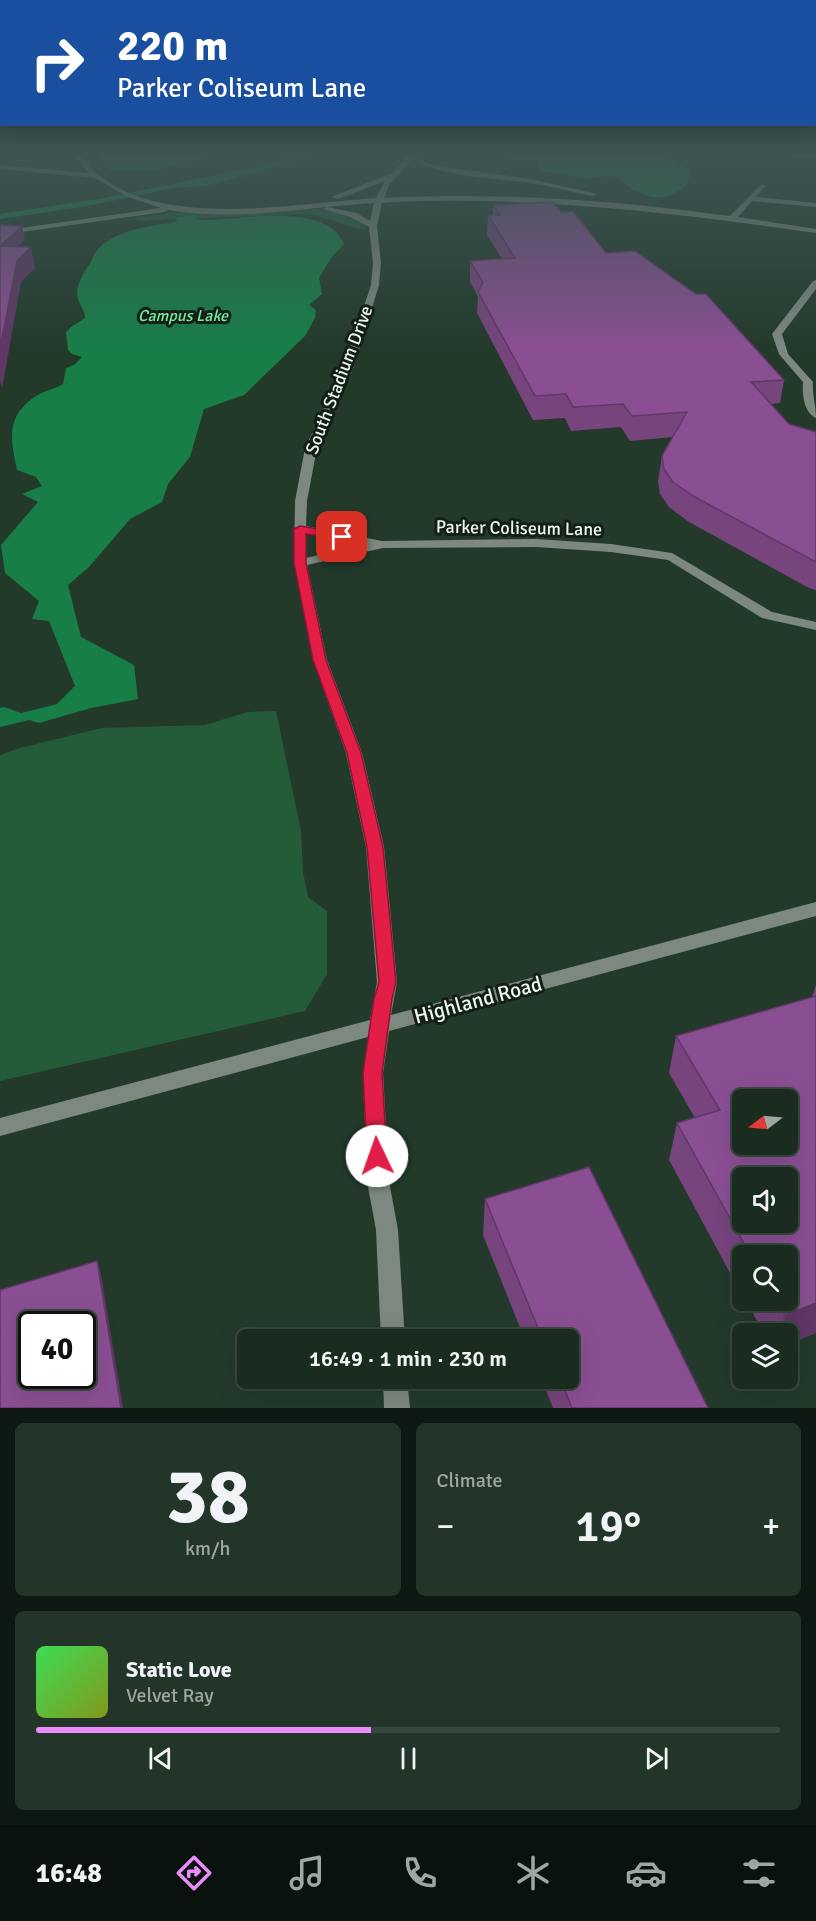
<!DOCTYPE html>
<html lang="en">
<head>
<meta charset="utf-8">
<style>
  :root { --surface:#1a2c20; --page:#233429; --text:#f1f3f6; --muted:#9fa7a5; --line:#38483e; --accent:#ec8cfa }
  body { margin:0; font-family:Signika,sans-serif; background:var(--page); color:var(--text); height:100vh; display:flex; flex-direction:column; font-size:22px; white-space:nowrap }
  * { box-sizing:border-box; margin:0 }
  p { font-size:20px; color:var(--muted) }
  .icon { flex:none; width:33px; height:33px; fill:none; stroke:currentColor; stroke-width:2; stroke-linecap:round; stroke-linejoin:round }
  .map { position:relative; height:1408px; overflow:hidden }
  .panel { display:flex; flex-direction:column; gap:15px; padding:15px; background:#0e1812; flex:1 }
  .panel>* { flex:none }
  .guide { position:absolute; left:0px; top:0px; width:816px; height:126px; box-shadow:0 6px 24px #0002,0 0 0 2px var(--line); background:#1a4fa0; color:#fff; overflow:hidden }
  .needle { width:39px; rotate:254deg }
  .controls { position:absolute; left:732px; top:1089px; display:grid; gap:12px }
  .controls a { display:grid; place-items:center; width:66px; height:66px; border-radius:9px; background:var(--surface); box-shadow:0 6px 24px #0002,0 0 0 2px var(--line); font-size:30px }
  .speed { position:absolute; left:18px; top:1311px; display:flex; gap:12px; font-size:30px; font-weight:700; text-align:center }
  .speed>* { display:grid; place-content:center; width:78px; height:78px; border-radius:50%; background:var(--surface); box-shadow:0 6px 24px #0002,0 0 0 2px var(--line); line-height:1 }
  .speed .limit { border:3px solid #111; border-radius:9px; background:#fff; color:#111 }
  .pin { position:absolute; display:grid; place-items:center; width:51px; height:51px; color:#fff; margin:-26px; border-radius:12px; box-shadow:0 3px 9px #0006 }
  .me { position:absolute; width:66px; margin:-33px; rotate:357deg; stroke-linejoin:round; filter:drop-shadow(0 0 4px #0008) }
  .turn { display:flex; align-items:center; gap:21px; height:126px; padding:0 18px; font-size:27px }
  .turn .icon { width:78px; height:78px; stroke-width:2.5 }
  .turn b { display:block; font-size:42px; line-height:51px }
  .big { font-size:45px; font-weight:600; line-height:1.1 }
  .panel .card { flex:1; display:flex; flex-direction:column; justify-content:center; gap:9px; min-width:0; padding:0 21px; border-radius:9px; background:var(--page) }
  .panel .dial { align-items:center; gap:0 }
  .dial b { font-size:78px; line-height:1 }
  .song { display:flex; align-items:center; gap:18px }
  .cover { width:72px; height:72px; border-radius:9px; background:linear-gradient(135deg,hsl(130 70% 55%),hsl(70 70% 35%)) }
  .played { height:6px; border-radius:3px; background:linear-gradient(90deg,var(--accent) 45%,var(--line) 45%) }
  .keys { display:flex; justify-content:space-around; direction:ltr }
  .heat { display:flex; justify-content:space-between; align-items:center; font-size:33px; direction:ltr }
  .panel .tiles { flex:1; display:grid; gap:15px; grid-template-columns:1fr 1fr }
  .card:last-child { grid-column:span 2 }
  .trip { position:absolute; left:237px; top:1329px; width:342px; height:60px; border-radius:9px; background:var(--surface); box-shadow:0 6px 24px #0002,0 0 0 2px var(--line); font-weight:600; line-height:60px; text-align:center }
  .tabs { display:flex; height:96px; justify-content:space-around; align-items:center; background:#0a120d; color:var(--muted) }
  .tabs .icon { width:42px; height:42px }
  .tabs .current { color:var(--accent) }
  .tabs b { font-size:27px; color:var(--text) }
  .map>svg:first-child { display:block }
</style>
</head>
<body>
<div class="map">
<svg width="816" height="1408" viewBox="0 0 816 1408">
  <rect width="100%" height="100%" fill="#233a2b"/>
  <g fill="#245c3a">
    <path d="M317,209c15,2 46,4 49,22l-55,-17 -115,4 -1,-3 -18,2 1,2 -39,2 -5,-3 46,-6z"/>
    <polygon points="276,711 301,831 303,872 308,897 327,911 327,974 305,1011 0,1081 0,755 20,748 102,728 205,725 248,712"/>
  </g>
  <g fill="#187e48">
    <polygon points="98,152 228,152 158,170 113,171 105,167"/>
    <polygon points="310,152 331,152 205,186 173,188 83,207 0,219 0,214 104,198 249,168"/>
    <path d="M433,152h227l31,20 -5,14c-7,4 -16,10 -23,11 -13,3 -37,-9 -44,-20l-10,-1 -23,3 -45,-8 -6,-10c-19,0 -37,-4 -56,-6 -15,-1 -32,3 -46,-3z"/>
    <path d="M195,215l2,4 6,1c37,0 124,-19 141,24l-13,14 -12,20 3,16 -13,11 7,5 -1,8 -10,18 -61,59 -40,14 -14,48 -22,27 -6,18 -32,17 -41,48 -21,18 13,52 53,28 4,34 -47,9 -52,15 -10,-3 -29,7v-19l4,-1 17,6 36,-9 18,-18 -26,-65 -17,-2 7,-18 -34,-28 -4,-28 37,-43 -16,-8 20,-8 -6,-9 -19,-7c-6,-29 -12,-52 16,-72 9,-7 20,-8 30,-14l3,-16 8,-3 8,-8 -10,-3 -4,-4 -2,-18 5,-5 14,-9c0,-8 -8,-16 -8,-26 1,-9 6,-18 11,-26 5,-6 6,-14 12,-19 20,-18 51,-21 76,-25l1,-5z"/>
  </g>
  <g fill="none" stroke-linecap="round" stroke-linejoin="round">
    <g fill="#7d8880" fill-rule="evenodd">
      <path d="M72,152h6c56,85 212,51 298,46l9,-17 -47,18 -7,-2 61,-24 19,-21h7l-1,2 9,9 13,3 92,13 66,15 -4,2c-21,-4 -42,-10 -64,-13 -30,-5 -94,-6 -116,-25l-24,27 -5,13c116,-6 231,2 346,18l32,-32 4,2 -10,11 60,6v4l-64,-6 -14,16 78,12v4c-141,-20 -280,-37 -423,-31l-11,1 -5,23 4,37 -2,22 -26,84 -36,79 -10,53 -1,25 76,15 154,-2 75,5 61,9 100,59 44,10v8l-54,-12 -94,-58 -57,-8 -75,-5 -153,1 -76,17 20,95 35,93 22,94 13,135 -6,33 425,-113v14l-427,115 -6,42 6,108 9,49 7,110h-24l-5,-110 -9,-49 -4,-108 5,-36 -368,99v-18l370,-98 7,-38 -11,-135 -20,-94 -33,-93 -19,-97 1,-62 10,-53 38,-79 28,-84 2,-22 -4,-36 -18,-10 -28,-8 4,-2 30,6 13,8 4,-18c-68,4 -139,19 -206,7l-4,2 -164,23v-4l161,-23 -33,-11 -33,-19 -95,-9v-4l88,8zM306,534l58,10 -58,14z"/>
      <polygon points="764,152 816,155 816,159 767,154"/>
      <path d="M816,280v9l-34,45 6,20 25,28c-1,13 3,23 3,36 -12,-5 -14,-24 -13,-36l-24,-28 -7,-20 41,-53z"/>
      <polygon points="383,1378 407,1378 410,1408 384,1408"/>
    </g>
  </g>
  <g fill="#77447e">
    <polygon points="493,205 561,212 606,253 784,380 780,403 771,404 789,424 816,432 816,590 809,588 689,522 669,507 660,494 658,481 662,456 673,437 630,441 621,427 571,431 565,418 533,420 477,313 478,296 470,282 470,261 502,259 487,235 488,215 493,215"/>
    <polygon points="816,985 816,1333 788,1344 788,1334 764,1334 746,1300 788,1300 788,1256 742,1256 742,1295 669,1160 677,1123 695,1118 669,1073 676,1036 812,997"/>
    <polygon points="485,1199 708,1408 553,1408 541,1378 568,1378 568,1340 525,1340 483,1235"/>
  </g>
  <g fill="#613767">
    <polygon points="22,226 25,240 2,261 0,246"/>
    <polygon points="31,247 35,268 21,282 2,389 0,380 0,348 17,261"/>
    <polygon points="97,1261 101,1275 123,1408 121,1408"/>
    <polygon points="816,1303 816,1333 788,1344 788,1334 778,1334 785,1315"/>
  </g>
  <g fill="#8a4f93" stroke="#613767" stroke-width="1.5" fill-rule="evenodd">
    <polygon points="553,202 561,212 573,211 606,253 635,251 696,294 706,294 784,380 751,382 789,424 816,432 816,562 693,496 673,482 664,469 662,456 687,412 632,416 623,404 573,407 566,394 535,396 478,292 483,282 470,261 515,258 488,215 500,215 493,205"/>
    <polygon points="0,225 22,226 0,246"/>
    <polygon points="0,246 31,247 17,261 0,348"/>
    <path d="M816,996v307l-31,12 -8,-15h11v-44h-37l-74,-133 43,-13 -44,-74zM742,1100h46v44h-46zM742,1178h46v44h-46z"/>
    <polygon points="589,1167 708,1408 572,1408 560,1378 568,1378 568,1340 543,1340 485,1199"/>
    <path d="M97,1261l24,147h-121v-118zM32,1324h50v52h-50z"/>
  </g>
  <linearGradient id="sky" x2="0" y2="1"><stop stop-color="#132018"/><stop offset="0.44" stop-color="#3f5555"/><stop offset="1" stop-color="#3f5555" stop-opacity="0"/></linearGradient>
  <rect width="816" height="349" fill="url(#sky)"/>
  <polygon fill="#e11d48" stroke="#92132f" stroke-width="1.5" points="300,526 342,533 347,537 342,540 306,534 306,563 326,660 361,753 383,847 396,982 392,999 382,1073 387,1156 384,1163 377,1165 370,1163 367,1156 363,1073 374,999 379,982 367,847 347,753 313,660 294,563 294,529"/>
  <g text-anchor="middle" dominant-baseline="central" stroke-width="6" stroke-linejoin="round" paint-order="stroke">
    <g font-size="16" font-style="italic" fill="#73eda0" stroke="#141e17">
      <text x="183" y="316">Campus Lake</text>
    </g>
    <g font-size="18" fill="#eaf8ee" stroke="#141e17">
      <text transform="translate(339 380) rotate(-69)">South Stadium Drive</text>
      <text transform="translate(519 528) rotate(1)">Parker Coliseum Lane</text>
    </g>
    <g font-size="21" fill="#eaf8ee" stroke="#141e17">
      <text transform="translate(478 1000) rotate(-15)">Highland Road</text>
    </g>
  </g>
</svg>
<div class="controls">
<a><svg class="needle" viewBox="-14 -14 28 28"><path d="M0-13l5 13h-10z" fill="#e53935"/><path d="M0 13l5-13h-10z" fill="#9fa7a5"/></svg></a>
<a><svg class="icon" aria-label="sound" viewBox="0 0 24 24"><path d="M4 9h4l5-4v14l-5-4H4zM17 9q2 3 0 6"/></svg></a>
<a><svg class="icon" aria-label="search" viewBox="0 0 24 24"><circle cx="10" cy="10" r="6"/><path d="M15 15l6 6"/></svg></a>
<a><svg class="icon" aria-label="layers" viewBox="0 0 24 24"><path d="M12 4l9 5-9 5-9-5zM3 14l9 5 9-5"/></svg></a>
</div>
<div class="speed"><div class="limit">40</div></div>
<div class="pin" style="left:342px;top:537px;background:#d93025"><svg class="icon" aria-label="arrive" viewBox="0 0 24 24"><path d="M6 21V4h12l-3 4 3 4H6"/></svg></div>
<svg class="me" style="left:377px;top:1156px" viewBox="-20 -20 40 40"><circle r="19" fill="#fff"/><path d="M0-13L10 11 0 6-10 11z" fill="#e11d48"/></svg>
<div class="trip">16:49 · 1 min · 230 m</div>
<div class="guide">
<div class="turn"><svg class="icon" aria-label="right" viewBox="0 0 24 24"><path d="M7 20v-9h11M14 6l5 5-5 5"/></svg><div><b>220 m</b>Parker Coliseum Lane</div></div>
</div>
</div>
<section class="panel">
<div class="tiles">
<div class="card dial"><b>38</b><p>km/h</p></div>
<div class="card"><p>Climate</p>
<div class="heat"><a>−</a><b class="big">19°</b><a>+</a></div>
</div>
<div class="card">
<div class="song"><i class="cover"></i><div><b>Static Love</b><p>Velvet Ray</p></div></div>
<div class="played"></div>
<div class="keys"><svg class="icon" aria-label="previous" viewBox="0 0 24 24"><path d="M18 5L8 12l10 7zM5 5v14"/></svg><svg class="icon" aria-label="pause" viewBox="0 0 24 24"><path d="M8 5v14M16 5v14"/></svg><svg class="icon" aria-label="next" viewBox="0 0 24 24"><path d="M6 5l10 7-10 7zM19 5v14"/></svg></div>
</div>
</div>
</section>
<nav class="tabs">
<b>16:48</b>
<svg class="icon current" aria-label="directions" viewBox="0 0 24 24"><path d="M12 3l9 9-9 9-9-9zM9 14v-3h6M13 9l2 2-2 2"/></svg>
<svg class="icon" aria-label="music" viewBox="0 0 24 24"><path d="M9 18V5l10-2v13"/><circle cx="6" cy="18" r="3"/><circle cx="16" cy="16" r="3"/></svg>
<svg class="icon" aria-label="phone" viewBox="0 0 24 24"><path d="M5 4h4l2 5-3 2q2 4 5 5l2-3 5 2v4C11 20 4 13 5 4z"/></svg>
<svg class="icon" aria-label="climate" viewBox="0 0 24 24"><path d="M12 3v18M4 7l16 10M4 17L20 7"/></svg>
<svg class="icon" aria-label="car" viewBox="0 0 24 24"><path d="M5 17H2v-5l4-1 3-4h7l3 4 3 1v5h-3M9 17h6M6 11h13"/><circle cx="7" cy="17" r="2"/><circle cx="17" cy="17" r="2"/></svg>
<svg class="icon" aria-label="filters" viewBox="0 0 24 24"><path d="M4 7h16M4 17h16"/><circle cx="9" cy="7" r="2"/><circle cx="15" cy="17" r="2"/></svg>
</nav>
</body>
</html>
